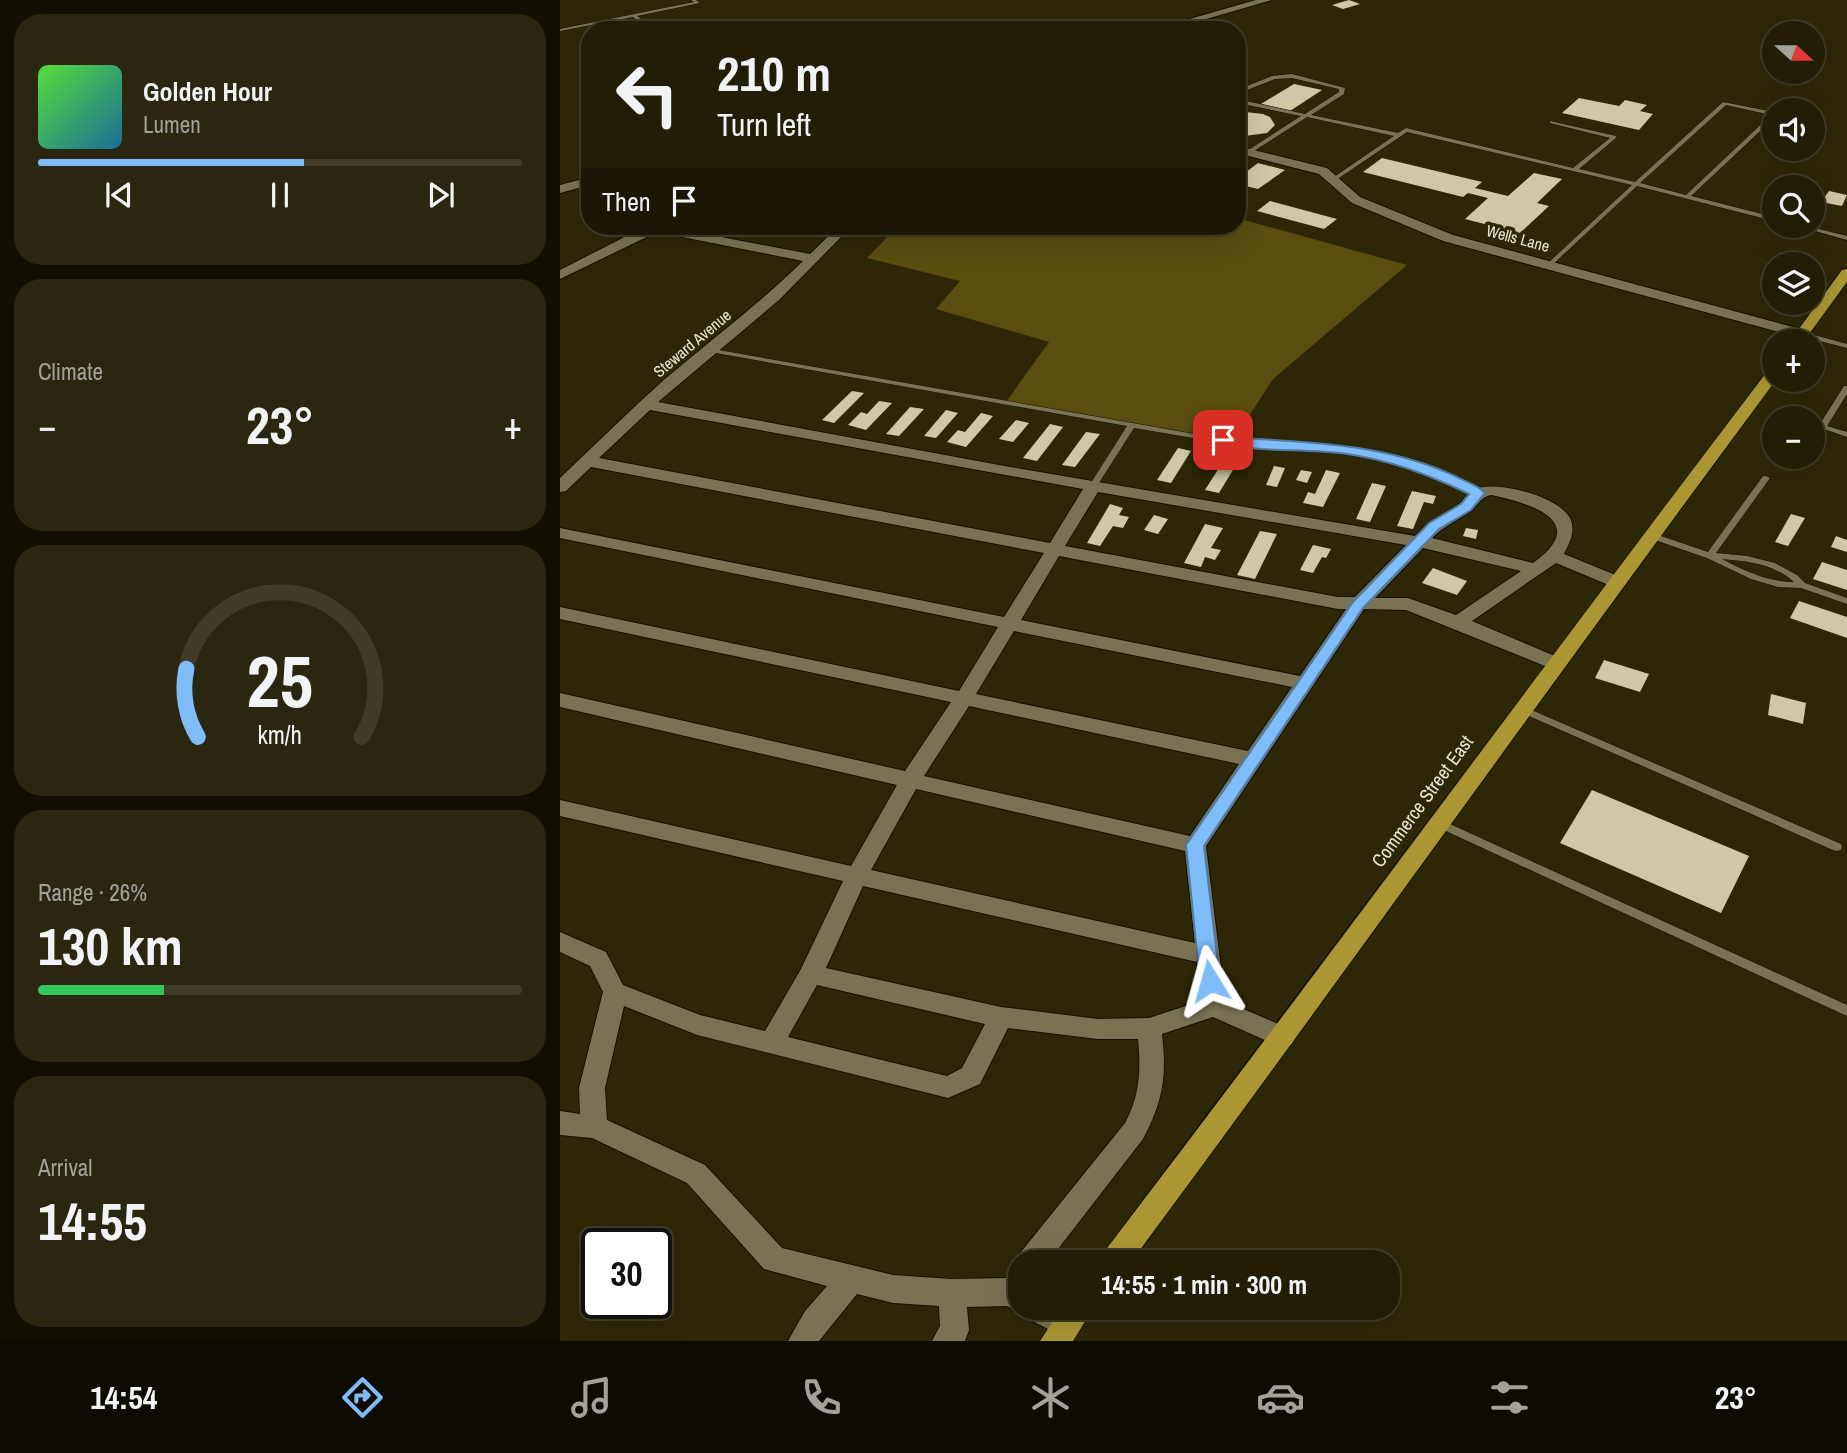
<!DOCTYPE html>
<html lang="en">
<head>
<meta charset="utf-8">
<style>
  :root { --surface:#221d05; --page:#2a260f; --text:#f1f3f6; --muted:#a2a29a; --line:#3f3b27; --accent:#7ebdf9 }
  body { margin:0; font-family:"Archivo Narrow",sans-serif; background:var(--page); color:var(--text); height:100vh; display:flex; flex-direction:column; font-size:26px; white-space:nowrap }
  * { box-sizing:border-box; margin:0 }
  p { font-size:23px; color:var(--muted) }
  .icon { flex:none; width:38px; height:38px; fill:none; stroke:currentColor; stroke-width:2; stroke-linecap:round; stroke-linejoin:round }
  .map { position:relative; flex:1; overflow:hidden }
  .side { display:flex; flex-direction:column; gap:14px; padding:14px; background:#131003; width:560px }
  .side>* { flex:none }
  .guide { position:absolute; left:21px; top:21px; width:665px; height:214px; border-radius:28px; box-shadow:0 7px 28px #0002,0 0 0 2px var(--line); background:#221d05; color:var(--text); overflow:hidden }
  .needle { width:46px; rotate:111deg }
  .buttons { position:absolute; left:1202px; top:21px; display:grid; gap:14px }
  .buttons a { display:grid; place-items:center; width:63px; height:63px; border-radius:50%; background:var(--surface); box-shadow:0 7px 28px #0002,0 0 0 2px var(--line); font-size:35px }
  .speed { position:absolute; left:21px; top:1228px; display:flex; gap:14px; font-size:35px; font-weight:700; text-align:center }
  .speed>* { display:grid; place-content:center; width:91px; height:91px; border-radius:50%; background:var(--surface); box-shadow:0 7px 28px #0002,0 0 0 2px var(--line); line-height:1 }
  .speed .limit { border:4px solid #111; border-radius:10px; background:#fff; color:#111 }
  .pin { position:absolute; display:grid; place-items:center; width:60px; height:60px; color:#fff; margin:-30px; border-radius:14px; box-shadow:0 4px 10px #0006 }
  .me { position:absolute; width:77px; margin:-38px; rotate:352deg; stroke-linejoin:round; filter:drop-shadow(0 0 5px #0008) }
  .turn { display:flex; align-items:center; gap:24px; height:147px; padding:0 21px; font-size:32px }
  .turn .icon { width:91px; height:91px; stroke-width:2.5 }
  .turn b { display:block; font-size:49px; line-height:60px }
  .then { display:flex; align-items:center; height:66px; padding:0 21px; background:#0003; gap:14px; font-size:26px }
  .big { font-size:52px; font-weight:800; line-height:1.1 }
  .side .tile { flex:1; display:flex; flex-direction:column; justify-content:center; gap:10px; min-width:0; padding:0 24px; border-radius:28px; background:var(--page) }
  .side .dial { align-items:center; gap:0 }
  .dial svg { height:182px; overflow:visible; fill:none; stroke:var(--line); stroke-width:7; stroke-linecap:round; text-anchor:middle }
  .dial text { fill:var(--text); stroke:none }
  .song { display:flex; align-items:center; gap:21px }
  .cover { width:84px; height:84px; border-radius:10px; background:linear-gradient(135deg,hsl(110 70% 55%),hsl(200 70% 35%)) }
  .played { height:7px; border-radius:4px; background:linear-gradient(90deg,var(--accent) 55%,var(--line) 55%) }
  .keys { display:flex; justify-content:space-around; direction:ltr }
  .heat { display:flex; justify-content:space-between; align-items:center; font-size:38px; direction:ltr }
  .charge { height:10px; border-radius:5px; background:linear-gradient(90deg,#34c759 26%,var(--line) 0) }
  .trip { position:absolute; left:448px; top:1250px; width:392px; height:70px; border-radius:28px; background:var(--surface); box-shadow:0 7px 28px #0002,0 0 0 2px var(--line); font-weight:800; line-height:70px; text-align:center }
  .tab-bar { display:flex; height:112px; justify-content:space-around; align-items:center; background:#0e0c02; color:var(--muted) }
  .tab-bar .icon { width:49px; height:49px }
  .tab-bar .current { color:var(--accent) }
  .tab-bar b { font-size:32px; color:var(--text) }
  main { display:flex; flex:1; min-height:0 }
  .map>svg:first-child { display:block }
</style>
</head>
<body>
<main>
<section class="side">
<div class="tile">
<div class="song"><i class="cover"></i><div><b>Golden Hour</b><p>Lumen</p></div></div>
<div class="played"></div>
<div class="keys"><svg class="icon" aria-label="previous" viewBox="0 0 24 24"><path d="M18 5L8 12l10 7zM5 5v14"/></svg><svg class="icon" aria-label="pause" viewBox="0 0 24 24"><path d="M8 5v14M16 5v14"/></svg><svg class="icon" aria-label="next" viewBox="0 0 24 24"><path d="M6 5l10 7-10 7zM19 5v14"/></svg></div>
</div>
<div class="tile"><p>Climate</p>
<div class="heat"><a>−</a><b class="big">23°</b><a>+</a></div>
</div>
<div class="tile dial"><svg viewBox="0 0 100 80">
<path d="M14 69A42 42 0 1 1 86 69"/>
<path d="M14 69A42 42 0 0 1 9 39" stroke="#7ebdf9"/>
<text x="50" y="56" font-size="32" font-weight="700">25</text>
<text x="50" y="72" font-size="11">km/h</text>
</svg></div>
<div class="tile"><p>Range · 26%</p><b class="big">130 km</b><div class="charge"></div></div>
<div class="tile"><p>Arrival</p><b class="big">14:55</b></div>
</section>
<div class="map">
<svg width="1287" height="1341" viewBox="0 0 1287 1341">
  <rect width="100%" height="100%" fill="#2e2707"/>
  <polygon fill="#594d10" points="677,218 847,265 713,379 673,441 446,402 489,342 376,309 400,281 307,258 338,226 677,226"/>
  <g fill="#cfc8a4">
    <polygon points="789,0 800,4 783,9 772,5"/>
    <polygon points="734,84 762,90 730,111 701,104"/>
    <polygon points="1019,98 1059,106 1065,100 1087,105 1080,111 1093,114 1079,130 1002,113"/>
    <polygon points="677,111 703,114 710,117 715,125 707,133 677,137"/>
    <polygon points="822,158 922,182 915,188 948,196 974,173 1002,179 977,203 989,206 960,233 905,219 928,198 908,193 903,197 803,172"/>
    <polygon points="698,163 725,170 698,189 677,184 677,179"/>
    <polygon points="1269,191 1287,195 1282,206 1261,202"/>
    <polygon points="710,201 777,219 764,229 697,211"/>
    <polygon points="292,391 304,393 274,423 262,420"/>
    <polygon points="319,401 332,403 306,430 288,425 301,412 307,414"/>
    <polygon points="350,407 364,409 339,436 326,434"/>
    <polygon points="386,410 398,413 376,438 364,436"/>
    <polygon points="421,413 433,416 406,447 387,442 398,430 405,432"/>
    <polygon points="456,420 469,423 453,442 439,439"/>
    <polygon points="490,424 503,427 477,461 463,458"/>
    <polygon points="526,432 540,434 515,467 502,465"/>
    <polygon points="618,448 631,451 611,483 597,480"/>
    <polygon points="666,457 679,460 659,493 645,490"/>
    <polygon points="714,466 725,468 717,487 706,485"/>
    <polygon points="741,470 752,472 747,483 736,480"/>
    <polygon points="766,470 780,473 763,507 743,503 748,492 755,494"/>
    <polygon points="812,483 826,486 810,522 796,519"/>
    <polygon points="852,491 876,496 873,504 864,502 853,529 837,526"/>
    <polygon points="550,504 563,508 559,515 569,517 563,528 553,526 540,546 527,543"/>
    <polygon points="1231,514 1245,518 1228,546 1215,542"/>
    <polygon points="594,515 608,519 598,534 584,530"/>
    <polygon points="645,524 663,528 651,548 661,550 655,560 645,557 641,567 624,563"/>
    <polygon points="906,528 918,530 916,539 903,536"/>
    <polygon points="700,531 717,534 695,579 677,575"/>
    <polygon points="1276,536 1287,540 1287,552 1271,547"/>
    <polygon points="753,545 771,549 766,558 762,557 753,573 740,570"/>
    <polygon points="1262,562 1287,570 1287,590 1253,579"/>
    <polygon points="873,568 907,581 897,595 862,583"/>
    <polygon points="1239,601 1287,617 1287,638 1230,618"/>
    <polygon points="1044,660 1089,674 1080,692 1035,678"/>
    <polygon points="1211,694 1246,703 1243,724 1208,715"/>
    <polygon points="1032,790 1189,856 1161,913 1000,843"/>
  </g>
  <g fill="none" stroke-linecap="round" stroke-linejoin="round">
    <g stroke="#151000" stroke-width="1">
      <g id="service">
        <polygon points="131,0 136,0 140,3 77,16 97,30 91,30 73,17 0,31 0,29 134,2"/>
        <path d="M732,74l53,14 -1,6 -33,21 87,18 8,-5 167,40 37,-30 -60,-15v-2l66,15v2l-37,31 56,13 88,-80 51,10v6l-83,78 83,21v4l-137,-35 -86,80h-4v-2l85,-79 -225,-53 -74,50 -3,-2 1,-1 63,-43 -87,-19 -56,36h-4v-2l54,-35 -64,-13v-4l68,15 34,-22v-3l-47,-11 -17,1 -38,15v-4l35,-14zM1166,105l45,10 -85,80 -46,-12z"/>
        <polygon points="1237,226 1247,226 1287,236 1287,240"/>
        <polygon points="1240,332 1243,332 1287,344 1287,348 1240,336"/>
        <polygon points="147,348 663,439 786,447 824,454 879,470 922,493 918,495 915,495 873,474 823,458 786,451 663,443 574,428 537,486 533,488 529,486 567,426 150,352 146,350"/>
        <polygon points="1284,386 1287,386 1287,394 1267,426 1287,432 1287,437 1258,427"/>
        <path d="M1203,476h3l4,2 -54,75 31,3 28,7 22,12 8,8 42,15v6l-46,-16 -23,-1 -27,-8 -44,-21 -58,-20 -1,-2 4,-3 3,1 53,18zM1162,559c26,2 52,5 72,23 -26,0 -49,-11 -72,-23z"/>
        <polygon points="962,706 1281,844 1282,847 1281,850 1277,851 1273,850 958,711 957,709 958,707"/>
        <polygon points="879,819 1287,1005 1287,1016 875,826 874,823 875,820"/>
      </g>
    </g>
    <g stroke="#151000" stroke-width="2">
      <g id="minor">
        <polygon points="677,146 767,168 800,197 893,235 1248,331 1250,334 1243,338 1238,337 883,241 792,203 759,174 677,153"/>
        <path d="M86,226h18l146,28 29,-28h13l-73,74 -121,102 352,65 405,69c14,-14 29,-20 44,-32 6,-5 9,-12 16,-15 21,-9 83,7 95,29 6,13 0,24 -6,36l59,24 3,4 -9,6 -6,-2 -55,-23 -84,58 90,38 3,5 -3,5 -7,1 -149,-60 -42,-1 -158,237 19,155 67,29 3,7 -3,7 -9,4 -70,-31 -51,17c5,43 1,67 -19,105l-95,123h-28v7l-3,-7 4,-10 104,-129c15,-28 16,-53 13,-84h-40l-90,-11 -28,56 -32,14 -251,-63 -73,-29 -19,82 2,32 98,45 77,83 111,27 59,4 57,-1 11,5v24c23,0 51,-6 61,18l-4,10 -10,4 -42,-22 -3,-6 -16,-5 -39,1 2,23 -4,11h-33l8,-15 -1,-20 -46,-3 -36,-9 -38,47h-31l17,-30 22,-25 -63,-17 -77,-86 -95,-45 -32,-3v-24l20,3 -1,-26 24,-96 -13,-26 -30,-14v-20l46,20 17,33 77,30 65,16 36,-62 42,-88 -283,-65v-16l291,66 46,-81 -337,-78v-14l345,78 46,-69 -391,-83v-12l399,84 39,-64 -438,-89v-10l444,89 40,-64 -453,-86 -25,24 -6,1v-14c35,-33 69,-67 105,-99 46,-39 94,-75 138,-118l-146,-29 -97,47v-9zM90,410l433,79 -33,54 -451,-85zM538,492l308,53 -51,52h-17l-273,-51zM931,495c38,8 101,26 42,68l-101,-25c11,-11 24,-17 37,-26 9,-6 11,-15 22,-17zM863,548l98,23 -65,44 -48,-17h-33zM499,556l279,53h8l-46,67 -279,-56zM454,631l278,56 -44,64 -272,-57zM409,706l270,58 -49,72 -266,-60zM356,789l269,62 10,92 -324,-73zM303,886l334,76 4,39 -52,17 -51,1 -97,-12 -175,-39zM257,985l168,39 -23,44 -15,8 -159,-39z"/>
      </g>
    </g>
    <g stroke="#151000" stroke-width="2">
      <g id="secondary">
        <polygon points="696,0 712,0 608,30 591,30"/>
        <polygon points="30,177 30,185 0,193 0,185"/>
      </g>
    </g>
    <g stroke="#151000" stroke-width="2">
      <g id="trunk">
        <polygon points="1287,269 1287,282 1244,341 1230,341 1282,270"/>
        <path d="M1214,368l2,12c-217,292 -428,589 -645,882h-31l4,-10c224,-293 442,-590 665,-883z"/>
        <polygon points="502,1307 534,1307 513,1341 480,1341"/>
      </g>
    </g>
    <use href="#service" fill="#7a7353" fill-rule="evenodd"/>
    <use href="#minor" fill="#7a7353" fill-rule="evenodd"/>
    <use href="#secondary" fill="#7a7353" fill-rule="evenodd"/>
    <use href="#trunk" fill="#aa9734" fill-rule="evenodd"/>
  </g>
  <path fill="#7ebdf9" stroke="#527ba2" stroke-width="2" d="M663,437c79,5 160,5 234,40 9,5 21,8 28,16l-14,17 -32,19 -76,79 -159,238 16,135 -3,5 -7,3 -7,-3 -3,-5 -14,-136 167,-243 76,-79 32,-19 8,-10c-39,-19 -78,-34 -122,-40 -42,-6 -87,-1 -129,-11v-5z"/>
  <g text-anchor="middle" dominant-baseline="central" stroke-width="7" stroke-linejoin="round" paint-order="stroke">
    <g font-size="16" fill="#e9e6d4" stroke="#2e2707">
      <text transform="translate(958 238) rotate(15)">Wells Lane</text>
      <text transform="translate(132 343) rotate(-40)">Steward Avenue</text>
    </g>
    <g font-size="19" fill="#e9e6d4" stroke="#2e2707">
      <text transform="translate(862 801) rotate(-54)">Commerce Street East</text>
    </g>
  </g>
</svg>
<div class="buttons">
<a><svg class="needle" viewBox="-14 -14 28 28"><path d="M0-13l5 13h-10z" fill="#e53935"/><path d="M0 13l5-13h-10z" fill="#a2a29a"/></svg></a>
<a><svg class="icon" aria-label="sound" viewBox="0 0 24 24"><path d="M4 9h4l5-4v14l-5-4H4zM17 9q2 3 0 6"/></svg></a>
<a><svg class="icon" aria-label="search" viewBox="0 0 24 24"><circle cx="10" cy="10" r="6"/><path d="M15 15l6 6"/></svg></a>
<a><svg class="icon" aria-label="layers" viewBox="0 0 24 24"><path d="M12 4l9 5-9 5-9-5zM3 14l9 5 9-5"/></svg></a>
<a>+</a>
<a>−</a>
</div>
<div class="speed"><div class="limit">30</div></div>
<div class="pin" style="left:663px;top:440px;background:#d93025"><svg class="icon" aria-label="arrive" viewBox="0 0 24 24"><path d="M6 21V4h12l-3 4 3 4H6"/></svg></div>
<svg class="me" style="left:650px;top:981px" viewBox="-20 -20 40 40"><path d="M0-17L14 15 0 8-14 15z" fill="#7ebdf9" stroke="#fff" stroke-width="4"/></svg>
<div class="trip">14:55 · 1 min · 300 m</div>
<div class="guide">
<div class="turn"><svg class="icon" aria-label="left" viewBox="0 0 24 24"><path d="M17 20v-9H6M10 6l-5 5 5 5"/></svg><div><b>210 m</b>Turn left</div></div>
<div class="then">Then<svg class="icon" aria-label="arrive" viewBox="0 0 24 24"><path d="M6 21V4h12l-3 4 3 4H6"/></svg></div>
</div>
</div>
</main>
<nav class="tab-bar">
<b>14:54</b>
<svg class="icon current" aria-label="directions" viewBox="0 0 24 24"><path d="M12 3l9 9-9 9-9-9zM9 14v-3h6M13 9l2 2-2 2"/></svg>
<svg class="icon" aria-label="music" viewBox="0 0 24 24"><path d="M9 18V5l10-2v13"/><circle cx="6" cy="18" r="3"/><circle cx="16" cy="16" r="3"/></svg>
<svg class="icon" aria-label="phone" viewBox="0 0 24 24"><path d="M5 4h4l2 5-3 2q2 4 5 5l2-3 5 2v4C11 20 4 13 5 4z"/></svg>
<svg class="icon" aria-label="climate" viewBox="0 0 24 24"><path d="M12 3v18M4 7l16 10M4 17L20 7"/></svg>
<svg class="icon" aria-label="car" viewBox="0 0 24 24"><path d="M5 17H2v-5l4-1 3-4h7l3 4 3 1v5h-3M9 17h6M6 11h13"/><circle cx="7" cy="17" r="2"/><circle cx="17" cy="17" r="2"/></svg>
<svg class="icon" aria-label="filters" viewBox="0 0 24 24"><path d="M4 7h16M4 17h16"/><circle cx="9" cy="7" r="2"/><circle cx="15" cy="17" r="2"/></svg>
<b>23°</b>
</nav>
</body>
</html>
